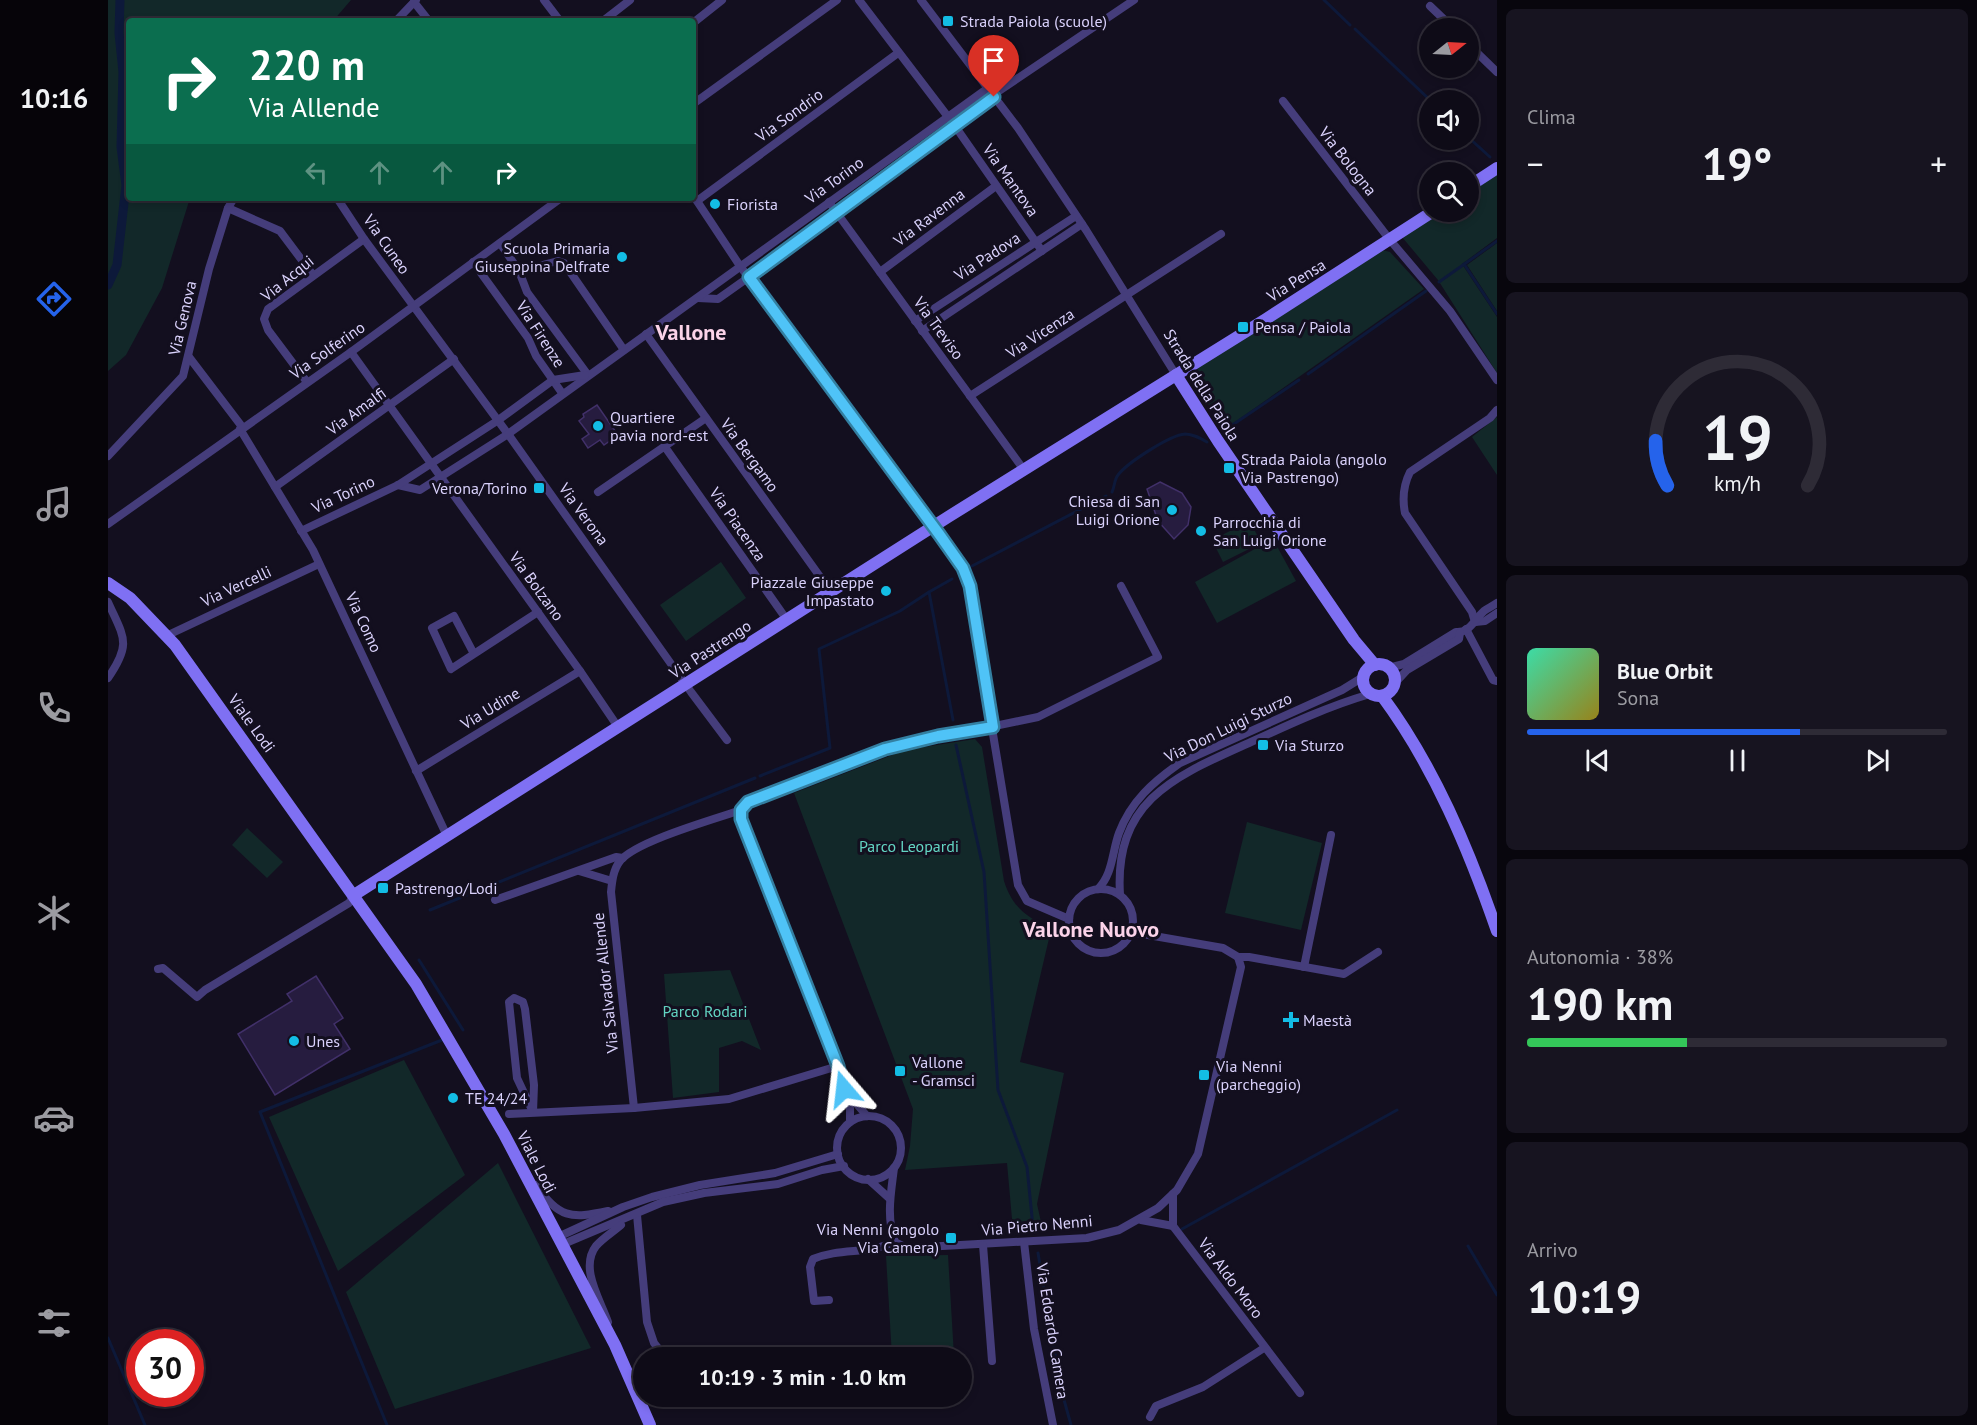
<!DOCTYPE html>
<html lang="it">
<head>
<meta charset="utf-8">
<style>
  :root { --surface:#0e0b17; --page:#171420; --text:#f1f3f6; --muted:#9b9ba1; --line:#2e2b36; --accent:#2563eb }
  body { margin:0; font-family:"PT Sans",sans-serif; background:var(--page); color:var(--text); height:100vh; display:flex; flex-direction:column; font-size:22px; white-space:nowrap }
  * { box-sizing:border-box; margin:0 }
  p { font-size:20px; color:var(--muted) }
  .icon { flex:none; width:33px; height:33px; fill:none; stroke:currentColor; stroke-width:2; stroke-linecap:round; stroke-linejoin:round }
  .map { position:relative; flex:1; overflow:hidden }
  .details { display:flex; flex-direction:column; gap:9px; padding:9px; background:#08060d; width:480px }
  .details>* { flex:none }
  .banner { position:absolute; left:18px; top:18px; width:570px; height:183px; border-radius:6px; box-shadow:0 3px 9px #0003,0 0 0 2px var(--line); background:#0b6e4f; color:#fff; overflow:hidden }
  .needle { width:39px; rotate:72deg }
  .tools { position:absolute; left:1311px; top:18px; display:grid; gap:12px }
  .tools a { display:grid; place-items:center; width:60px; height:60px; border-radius:50%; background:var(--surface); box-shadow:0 3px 9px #0003,0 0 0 2px var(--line); font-size:30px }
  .speed { position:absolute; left:18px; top:1329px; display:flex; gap:12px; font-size:30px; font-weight:700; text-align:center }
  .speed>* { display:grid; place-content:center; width:78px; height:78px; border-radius:50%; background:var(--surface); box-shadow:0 3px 9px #0003,0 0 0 2px var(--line); line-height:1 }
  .speed .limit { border:9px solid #d22; background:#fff; color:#111 }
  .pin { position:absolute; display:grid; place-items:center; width:51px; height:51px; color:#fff; margin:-62px -26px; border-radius:50% 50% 50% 0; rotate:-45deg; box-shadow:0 0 6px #0007 }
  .pin .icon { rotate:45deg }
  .me { position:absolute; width:66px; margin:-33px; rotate:343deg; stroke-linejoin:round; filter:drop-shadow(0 0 4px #0008) }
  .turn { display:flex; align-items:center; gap:21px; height:126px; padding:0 24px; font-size:27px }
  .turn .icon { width:78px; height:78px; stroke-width:2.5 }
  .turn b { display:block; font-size:42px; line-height:51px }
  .lanes { display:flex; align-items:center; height:57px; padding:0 24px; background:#0003; justify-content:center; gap:30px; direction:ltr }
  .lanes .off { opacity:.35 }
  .big { font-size:45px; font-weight:800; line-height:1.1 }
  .details .widget { flex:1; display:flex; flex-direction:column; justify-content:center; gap:9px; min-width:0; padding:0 21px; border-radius:9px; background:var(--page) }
  .details .dial { align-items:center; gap:0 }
  .dial svg { height:156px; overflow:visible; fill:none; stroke:var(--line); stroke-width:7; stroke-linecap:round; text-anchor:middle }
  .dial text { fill:var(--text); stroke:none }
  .song { display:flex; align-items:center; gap:18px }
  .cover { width:72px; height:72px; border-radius:9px; background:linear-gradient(135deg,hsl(160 70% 55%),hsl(50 70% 35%)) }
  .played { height:6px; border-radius:3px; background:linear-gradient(90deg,var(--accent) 65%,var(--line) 65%) }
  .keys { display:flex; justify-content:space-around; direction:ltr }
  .heat { display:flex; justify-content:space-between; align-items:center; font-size:33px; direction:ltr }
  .charge { height:9px; border-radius:4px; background:linear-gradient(90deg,#34c759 38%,var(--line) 0) }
  .trip { position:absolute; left:525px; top:1347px; width:339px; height:60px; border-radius:30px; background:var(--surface); box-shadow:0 3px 9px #0003,0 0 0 2px var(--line); font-weight:800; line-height:60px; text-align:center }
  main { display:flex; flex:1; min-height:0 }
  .dock { display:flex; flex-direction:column; width:108px; justify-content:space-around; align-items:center; background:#060409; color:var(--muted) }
  .dock .icon { width:42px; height:42px }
  .dock .selected { color:var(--accent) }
  .dock b { font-size:27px; color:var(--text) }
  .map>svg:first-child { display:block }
</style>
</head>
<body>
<main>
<nav class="dock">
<b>10:16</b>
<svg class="icon selected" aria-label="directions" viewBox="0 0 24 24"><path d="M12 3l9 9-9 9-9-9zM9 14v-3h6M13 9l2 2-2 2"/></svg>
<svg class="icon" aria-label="music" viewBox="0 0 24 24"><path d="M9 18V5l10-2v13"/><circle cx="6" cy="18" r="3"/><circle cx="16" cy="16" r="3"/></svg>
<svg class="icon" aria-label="phone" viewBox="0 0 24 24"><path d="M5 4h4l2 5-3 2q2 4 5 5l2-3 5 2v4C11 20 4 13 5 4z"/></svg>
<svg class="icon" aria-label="climate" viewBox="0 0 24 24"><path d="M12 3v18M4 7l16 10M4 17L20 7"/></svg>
<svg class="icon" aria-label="car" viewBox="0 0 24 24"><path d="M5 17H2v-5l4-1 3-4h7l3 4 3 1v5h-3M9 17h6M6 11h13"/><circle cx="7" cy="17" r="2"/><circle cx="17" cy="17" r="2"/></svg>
<svg class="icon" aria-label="filters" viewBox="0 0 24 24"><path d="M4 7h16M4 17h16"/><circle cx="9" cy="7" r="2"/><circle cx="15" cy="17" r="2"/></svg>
</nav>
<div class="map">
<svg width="1389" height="1425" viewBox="0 0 1389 1425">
  <rect width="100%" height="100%" fill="#130f1f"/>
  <g fill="#122829">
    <polygon points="0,0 243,0 225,21 21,21 21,198 82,198 54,288 18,355 0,371"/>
    <polygon points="1389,174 1389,238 1354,264 1389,317 1389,373 1330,280 1294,237 1333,212 1360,212 1361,193"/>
    <polygon points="1389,243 1389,311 1359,265"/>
    <polygon points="1274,250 1282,252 1316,289 1117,429 1087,385 1090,367"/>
    <polygon points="1389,417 1389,475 1364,437"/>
    <polygon points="1142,521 1153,543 1115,562 1104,540"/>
    <polygon points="1165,539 1188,581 1109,623 1087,582"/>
    <polygon points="613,562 638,598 578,641 552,605"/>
    <path d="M867,739l7,8 22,134c9,28 23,35 47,49l-31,132 44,11 -27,131 6,27 -30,-1 -6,-67 -102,7 5,-24 3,-37 -119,-316 111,-43z"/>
    <polygon points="1139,822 1214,843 1193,930 1117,913"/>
    <polygon points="139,828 175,862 159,878 124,845"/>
    <polygon points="622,970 653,1050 634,1041 611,1048 611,1092 565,1098 556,974"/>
    <polygon points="296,1060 357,1175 230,1271 161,1117"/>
    <polygon points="390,1163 483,1348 287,1409 238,1292"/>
    <polygon points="840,1255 846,1356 784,1357 778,1256"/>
  </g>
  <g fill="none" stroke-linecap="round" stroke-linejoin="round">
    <g stroke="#0d193a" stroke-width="3">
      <polyline points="1216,0 1242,25"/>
      <polyline points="1247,29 1322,100"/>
      <polyline points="1360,137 1382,157"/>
      <polyline points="1356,264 1389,314"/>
      <polyline points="1331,282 1389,241"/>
      <polyline points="1200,374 1318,291"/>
      <polyline points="1117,430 1191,380"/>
      <path d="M1004,492c3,-6 2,-12 6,-17 9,-12 52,-40 67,-41 8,0 15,4 22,8"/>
      <polyline points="864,566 998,496"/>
      <polyline points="844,579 821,592 845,720"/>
      <polyline points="848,745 876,872 890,1090 919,1167 925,1227"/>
      <polyline points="652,776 722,748 711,649 792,611 821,592"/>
      <polyline points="322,910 647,778"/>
      <polyline points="311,960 355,1030"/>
      <polyline points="1074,1229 1289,1110"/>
      <polyline points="1360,1246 1389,1295"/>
      <polyline points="930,1253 953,1389 963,1425"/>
      <polyline points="0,1338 37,1425"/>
      <polyline points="279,1425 152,1112 334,1040"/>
    </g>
    <polyline stroke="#0d193a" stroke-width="9" points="0,285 9,265 18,185 13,147 15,72 11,33 12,0"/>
  </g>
  <g fill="#261c3f" stroke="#413069" stroke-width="1.5">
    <polygon points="489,405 510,435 496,445 492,440 480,448 474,439 481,434 471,421 476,417 475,414"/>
    <polygon points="1052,482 1074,493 1083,507 1080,525 1066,539 1050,521 1040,492 1039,489"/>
    <polygon points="208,976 235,1018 226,1024 242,1049 167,1095 130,1034 184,1001 179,994"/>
  </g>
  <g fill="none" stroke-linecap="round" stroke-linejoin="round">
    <g stroke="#453d7b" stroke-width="8">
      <polyline points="436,0 452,21"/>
      <polyline points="751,0 847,126 934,251"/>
      <polyline points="813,0 910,128 978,230 1068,375"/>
      <polyline points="306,2 321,21"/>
      <polyline points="1322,6 1345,28"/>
      <polyline points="288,21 308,0"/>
      <polyline points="495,21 522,0"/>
      <polyline points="585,23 614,0"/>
      <polyline points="1360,44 1389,72"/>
      <polyline points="885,95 1026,0"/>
      <polyline points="1175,101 1282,240 1342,311 1389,380"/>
      <polyline points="585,104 729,0"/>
      <polyline points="585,195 632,266 826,527 859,577 910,885 919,901 961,919"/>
      <polyline points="229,198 256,239 400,434 583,692 619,740"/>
      <polyline points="589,201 790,53"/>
      <polyline points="721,202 916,470"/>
      <polyline points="120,208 172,231 205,275"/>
      <polyline points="392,243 411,271 419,292 480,375"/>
      <polyline points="365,262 420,338 428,356 454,393"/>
      <polyline points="411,271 450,261 456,263 516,350"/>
      <polyline points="772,272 888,186"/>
      <polyline points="590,298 610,299 730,214 886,97"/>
      <polyline points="807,321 968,216"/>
      <polyline points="814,331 974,224"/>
      <polyline points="538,334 723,592"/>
      <polyline points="243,352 472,671 510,727"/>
      <polyline points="81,357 135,428"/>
      <polyline points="199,382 160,330 156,319 160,309 256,239"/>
      <polyline points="862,396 1113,234"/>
      <polyline points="132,429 205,550 339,836"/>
      <polyline points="557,447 679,620"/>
      <polyline points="0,456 75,376 101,269 120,208 126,198"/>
      <polyline points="290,485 312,490 400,434 880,88"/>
      <polyline points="167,487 346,359"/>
      <polyline points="490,492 598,418"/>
      <polyline points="0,524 243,352 453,198"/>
      <polyline points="193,531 290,485 389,421 445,380 477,375"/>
      <path d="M0,602c16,36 24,41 0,76"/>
      <path d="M1367,622l-3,-10 -67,-99c-3,-15 -2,-27 5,-41l80,-54 7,-8"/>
      <polyline points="1367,622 1377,621 1389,613"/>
      <polyline points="1358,629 1385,680 1389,681"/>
      <polyline points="58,636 211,564"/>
      <polyline points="366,654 346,616 324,628 343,669 430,612"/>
      <path d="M1280,668l16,-4 52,-32c14,1 18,-12 28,-21 4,-3 9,-5 13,-8"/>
      <polyline points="1286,684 1299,670 1351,639 1352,633"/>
      <polyline points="308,771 472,671"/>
      <polyline points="633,810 633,819 730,1066 742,1106 742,1122"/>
      <polyline points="471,871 504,881"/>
      <circle cx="993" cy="921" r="32"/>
      <path d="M990,889c15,-15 14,-37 21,-56 12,-32 34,-51 61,-70l162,-73 21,-13"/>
      <path d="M1012,895c-6,-96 56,-119 131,-153 39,-18 78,-36 119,-48"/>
      <polyline points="387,900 508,857 515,858"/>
      <polyline points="1023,932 1115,948 1130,957 1141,957 1236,974 1270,952"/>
      <polyline points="1196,967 1223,835"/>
      <polyline points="50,969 55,968 89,997 97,990 241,903 246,895"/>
      <polygon points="406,998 415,1002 417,1009 426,1085 425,1112 409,1078 401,1002"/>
      <polyline points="740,1094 759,1116"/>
      <path d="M526,1108l-23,-216c1,-10 2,-22 9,-31 16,-20 95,-42 121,-51l7,-8 137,-53 153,-32 120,-60 -37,-71"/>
      <polyline points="401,1114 526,1108 621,1099 730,1066"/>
      <circle cx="761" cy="1148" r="32"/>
      <path d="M786,1168c-3,25 -8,49 1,74l12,6 180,-10 32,-8 39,-22 19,-18 21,-36 43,-187 -3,-10"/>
      <polyline points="760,1179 781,1198"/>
      <path d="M428,1185c22,33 35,34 72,26"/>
      <polyline points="1065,1194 1065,1226 1192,1393"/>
      <polyline points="529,1215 539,1322 546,1343 558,1358"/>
      <polyline points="1033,1220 1065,1226"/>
      <polyline points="450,1237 515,1207 544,1197 592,1185 667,1173 730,1154"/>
      <polyline points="916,1242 926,1329 945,1425"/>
      <polyline points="453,1245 555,1202 596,1193 670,1184 714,1170 736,1166"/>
      <polyline points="875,1245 884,1361"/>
      <path d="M721,1300l-15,1 -4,-34 3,-8c19,-8 38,-7 59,-10 7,-1 16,-5 23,-7"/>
      <path d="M500,1322c-7,-21 -29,-54 -12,-76 7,-8 17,-14 25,-21"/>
      <polyline points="1042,1417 1048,1406 1095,1387 1156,1348"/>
    </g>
    <g stroke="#7f70f3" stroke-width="12">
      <polyline points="1360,187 1389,168"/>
      <polyline points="1068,375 1110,441 1246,640 1267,665"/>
      <polyline points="0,583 22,598 67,645 308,984 396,1134 507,1345 542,1425"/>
      <circle cx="1271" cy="680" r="16"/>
      <path d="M1274,696c52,70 87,154 115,235"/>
      <polyline points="246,895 840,517 1158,319 1324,212"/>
    </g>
  </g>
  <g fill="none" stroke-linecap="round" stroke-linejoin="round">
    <g stroke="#337fa1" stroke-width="15">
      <polyline id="route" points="736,1089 730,1066 633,819 633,810 640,802 777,749 830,736 885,727 862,586 855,568 831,534 641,277 886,97"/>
    </g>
    <use href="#route" stroke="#4fc3f7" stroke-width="10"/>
  </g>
  <g fill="#13bde5" stroke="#130f1f" stroke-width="2">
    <rect x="834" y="15" width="12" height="12" rx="3"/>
    <circle cx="607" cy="204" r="6"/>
    <circle cx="514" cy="257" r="6"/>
    <rect x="1129" y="321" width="12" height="12" rx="3"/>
    <circle cx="490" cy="426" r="6"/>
    <rect x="1115" y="462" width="12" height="12" rx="3"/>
    <rect x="425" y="482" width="12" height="12" rx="3"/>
    <circle cx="1064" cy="510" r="6"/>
    <circle cx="1093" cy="531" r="6"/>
    <circle cx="778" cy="591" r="6"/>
    <rect x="1149" y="739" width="12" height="12" rx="3"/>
    <rect x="269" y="882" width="12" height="12" rx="3"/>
    <path d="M1180 1011h6v6h6v6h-6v6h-6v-6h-6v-6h6z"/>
    <circle cx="186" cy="1041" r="6"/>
    <rect x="786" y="1065" width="12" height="12" rx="3"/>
    <rect x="1090" y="1069" width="12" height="12" rx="3"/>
    <circle cx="345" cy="1098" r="6"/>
    <rect x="837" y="1232" width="12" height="12" rx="3"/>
  </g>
  <g text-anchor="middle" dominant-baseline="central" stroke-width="6" stroke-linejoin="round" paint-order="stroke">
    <g font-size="16" fill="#d9d1fb" stroke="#130f1f" text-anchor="start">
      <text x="852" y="21">Strada Paiola (scuole)</text>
      <text x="619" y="204">Fiorista</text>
      <text x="502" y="248" text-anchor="end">Scuola Primaria<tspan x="502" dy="18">Giuseppina Delfrate</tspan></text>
      <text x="1147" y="327">Pensa / Paiola</text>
      <text x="502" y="417">Quartiere<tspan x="502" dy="18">pavia nord-est</tspan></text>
      <text x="1133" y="459">Strada Paiola (angolo<tspan x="1133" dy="18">Via Pastrengo)</tspan></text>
      <text x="419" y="488" text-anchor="end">Verona/Torino</text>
      <text x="1052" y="501" text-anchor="end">Chiesa di San<tspan x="1052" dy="18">Luigi Orione</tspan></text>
      <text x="1105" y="522">Parrocchia di<tspan x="1105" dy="18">San Luigi Orione</tspan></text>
      <text x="766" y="582" text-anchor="end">Piazzale Giuseppe<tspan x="766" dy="18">Impastato</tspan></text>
      <text x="1167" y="745">Via Sturzo</text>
      <text x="287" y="888">Pastrengo/Lodi</text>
      <text x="1195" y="1020">Maestà</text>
      <text x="198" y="1041">Unes</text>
      <text x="804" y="1062">Vallone<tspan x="804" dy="18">- Gramsci</tspan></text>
      <text x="1108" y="1066">Via Nenni<tspan x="1108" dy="18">(parcheggio)</tspan></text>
      <text x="357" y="1098">TE 24/24</text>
      <text x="831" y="1229" text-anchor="end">Via Nenni (angolo<tspan x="831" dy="18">Via Camera)</tspan></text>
    </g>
    <g font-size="16" fill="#d9d1fb" stroke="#130f1f">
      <text transform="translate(681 115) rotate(-36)">Via Sondrio</text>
      <text transform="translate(1240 161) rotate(52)">Via Bologna</text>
      <text transform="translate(726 180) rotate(-36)">Via Torino</text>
      <text transform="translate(903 180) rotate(55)">Via Mantova</text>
      <text transform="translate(821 217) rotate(-37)">Via Ravenna</text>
      <text transform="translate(279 244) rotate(55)">Via Cuneo</text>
      <text transform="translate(879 256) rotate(-33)">Via Padova</text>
      <text transform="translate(179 278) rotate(-39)">Via Acqui</text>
      <text transform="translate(1188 280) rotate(-32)">Via Pensa</text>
      <text transform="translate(74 318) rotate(-77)">Via Genova</text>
      <text transform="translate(831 328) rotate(54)">Via Treviso</text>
      <text transform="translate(932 333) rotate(-33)">Via Vicenza</text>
      <text transform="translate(433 334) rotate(57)">Via Firenze</text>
      <text transform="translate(219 350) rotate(-35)">Via Solferino</text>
      <text transform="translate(1094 385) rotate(58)">Strada della Paiola</text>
      <text transform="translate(248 411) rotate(-36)">Via Amalfi</text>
      <text transform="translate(642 455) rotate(54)">Via Bergamo</text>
      <text transform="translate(235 494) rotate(-25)">Via Torino</text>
      <text transform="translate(476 514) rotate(54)">Via Verona</text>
      <text transform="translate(630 524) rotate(55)">Via Piacenza</text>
      <text transform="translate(128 586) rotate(-25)">Via Vercelli</text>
      <text transform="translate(429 586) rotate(54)">Via Bolzano</text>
      <text transform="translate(256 622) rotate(65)">Via Como</text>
      <text transform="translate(602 649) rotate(-33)">Via Pastrengo</text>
      <text transform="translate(382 708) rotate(-31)">Via Udine</text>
      <text transform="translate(144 723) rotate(54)">Viale Lodi</text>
      <text transform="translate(1120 727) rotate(-26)">Via Don Luigi Sturzo</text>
      <text transform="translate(497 983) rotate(-96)">Via Salvador Allende</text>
      <text transform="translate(429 1162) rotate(63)">Viale Lodi</text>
      <text transform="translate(929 1225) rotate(-5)">Via Pietro Nenni</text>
      <text transform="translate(1123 1278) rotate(53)">Via Aldo Moro</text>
      <text transform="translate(945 1331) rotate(81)">Via Edoardo Camera</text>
    </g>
    <g font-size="16" fill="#63d5c3" stroke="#130f1f">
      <text x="801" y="846">Parco Leopardi</text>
      <text x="597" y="1011">Parco Rodari</text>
    </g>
    <g font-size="22" font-weight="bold" fill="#fbd3e9" stroke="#130f1f">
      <text x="583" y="332">Vallone</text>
      <text x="983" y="929">Vallone Nuovo</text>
    </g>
  </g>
</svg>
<div class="tools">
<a><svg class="needle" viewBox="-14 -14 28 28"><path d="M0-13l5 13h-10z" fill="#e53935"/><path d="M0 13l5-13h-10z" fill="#9b9ba1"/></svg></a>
<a><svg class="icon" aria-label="sound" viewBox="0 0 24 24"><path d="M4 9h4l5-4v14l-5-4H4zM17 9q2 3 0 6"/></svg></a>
<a><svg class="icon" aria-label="search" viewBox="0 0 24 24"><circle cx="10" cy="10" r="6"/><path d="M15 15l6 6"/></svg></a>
</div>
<div class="speed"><div class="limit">30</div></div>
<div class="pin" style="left:886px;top:97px;background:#d93025"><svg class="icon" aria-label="arrive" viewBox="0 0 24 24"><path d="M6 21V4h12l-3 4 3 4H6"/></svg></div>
<svg class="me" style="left:736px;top:1089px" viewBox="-20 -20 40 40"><path d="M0-17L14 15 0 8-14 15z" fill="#4fc3f7" stroke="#fff" stroke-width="4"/></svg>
<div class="trip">10:19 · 3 min · 1.0 km</div>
<div class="banner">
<div class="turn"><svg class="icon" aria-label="right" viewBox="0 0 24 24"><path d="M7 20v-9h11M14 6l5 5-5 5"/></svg><div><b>220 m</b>Via Allende</div></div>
<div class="lanes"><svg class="icon off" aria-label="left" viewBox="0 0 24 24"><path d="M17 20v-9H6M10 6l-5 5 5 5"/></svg><svg class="icon off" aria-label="ahead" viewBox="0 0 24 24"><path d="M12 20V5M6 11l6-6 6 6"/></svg><svg class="icon off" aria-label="ahead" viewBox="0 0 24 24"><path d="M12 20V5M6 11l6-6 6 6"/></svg><svg class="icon" aria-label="right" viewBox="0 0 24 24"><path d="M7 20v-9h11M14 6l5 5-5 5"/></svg></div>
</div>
</div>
<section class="details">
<div class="widget"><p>Clima</p>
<div class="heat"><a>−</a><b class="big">19°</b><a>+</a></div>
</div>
<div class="widget dial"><svg viewBox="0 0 100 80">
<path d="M14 69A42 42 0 1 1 86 69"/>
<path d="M14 69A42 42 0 0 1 8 46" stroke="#2563eb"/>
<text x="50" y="56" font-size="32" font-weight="700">19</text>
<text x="50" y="72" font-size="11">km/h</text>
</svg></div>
<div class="widget">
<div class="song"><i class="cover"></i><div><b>Blue Orbit</b><p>Sona</p></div></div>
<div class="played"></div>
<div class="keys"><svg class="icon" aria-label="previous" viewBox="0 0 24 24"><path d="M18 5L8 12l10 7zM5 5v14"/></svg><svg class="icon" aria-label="pause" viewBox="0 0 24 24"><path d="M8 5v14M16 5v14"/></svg><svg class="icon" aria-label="next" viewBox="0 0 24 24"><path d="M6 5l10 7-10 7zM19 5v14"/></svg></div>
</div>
<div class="widget"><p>Autonomia · 38%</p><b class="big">190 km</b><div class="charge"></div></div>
<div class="widget"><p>Arrivo</p><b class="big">10:19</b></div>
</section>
</main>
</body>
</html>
